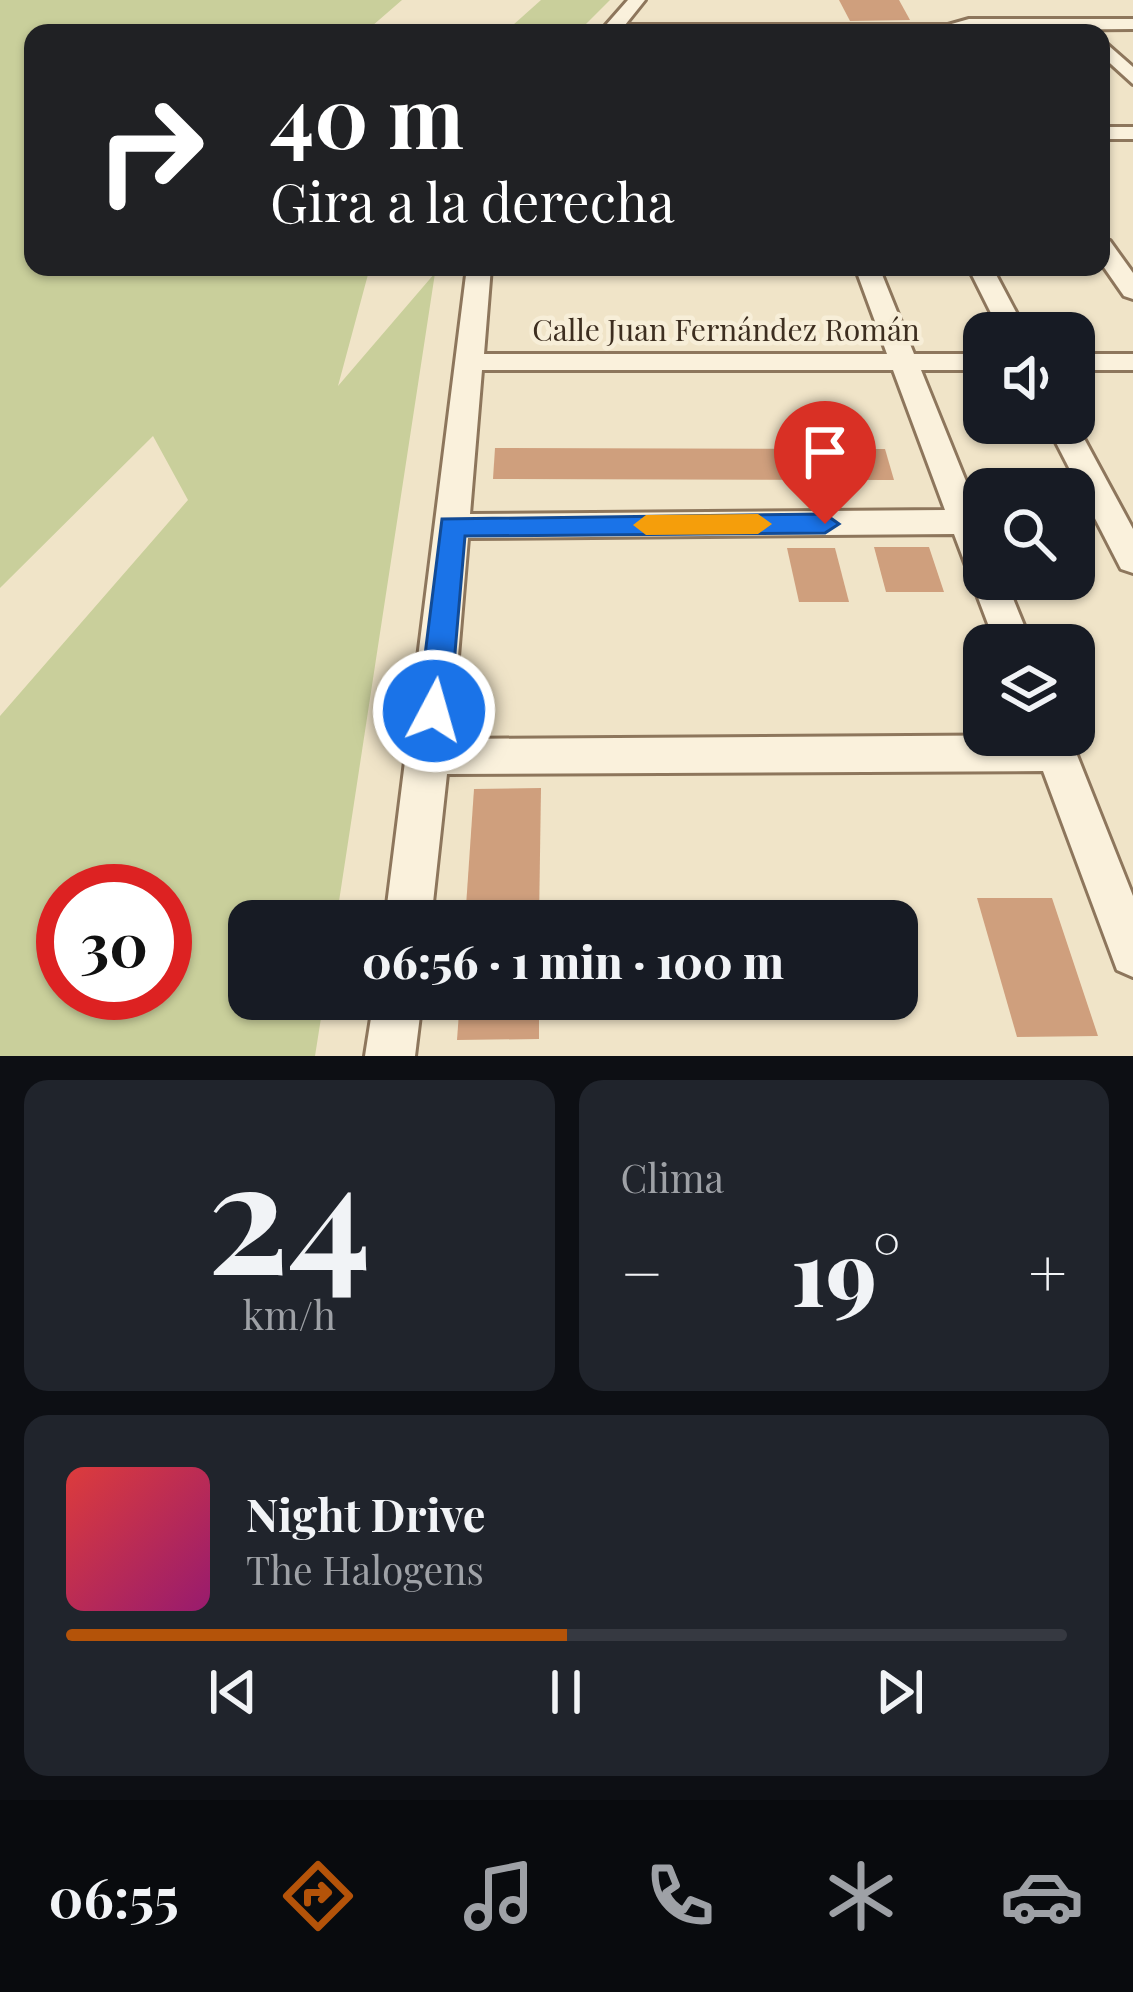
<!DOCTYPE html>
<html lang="es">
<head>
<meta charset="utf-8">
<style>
  :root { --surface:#171b24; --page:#20242c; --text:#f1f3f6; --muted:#9ea1a6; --line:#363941; --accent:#b45309 }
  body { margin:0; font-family:"Playfair Display",serif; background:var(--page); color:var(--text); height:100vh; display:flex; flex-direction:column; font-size:45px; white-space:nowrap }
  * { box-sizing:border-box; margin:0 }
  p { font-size:39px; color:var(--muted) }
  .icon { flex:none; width:66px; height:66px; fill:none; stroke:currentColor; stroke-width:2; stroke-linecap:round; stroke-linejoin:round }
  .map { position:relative; height:1056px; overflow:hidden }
  .side { display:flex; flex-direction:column; gap:24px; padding:24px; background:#0d0f14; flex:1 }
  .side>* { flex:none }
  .top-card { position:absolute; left:24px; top:24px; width:1086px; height:252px; border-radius:24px; box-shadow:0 3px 9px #0004; background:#202124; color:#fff; overflow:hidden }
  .controls { position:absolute; left:963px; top:312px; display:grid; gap:24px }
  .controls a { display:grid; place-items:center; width:132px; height:132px; border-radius:24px; background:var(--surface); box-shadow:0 3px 9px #0004; font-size:60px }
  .speed { position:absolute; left:36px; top:864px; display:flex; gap:24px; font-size:60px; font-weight:700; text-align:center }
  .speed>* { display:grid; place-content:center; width:156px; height:156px; border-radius:50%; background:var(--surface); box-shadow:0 3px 9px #0004; line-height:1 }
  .speed .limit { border:18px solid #d22; background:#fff; color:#111 }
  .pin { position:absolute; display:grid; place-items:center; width:102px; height:102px; color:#fff; margin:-123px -51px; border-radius:50% 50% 50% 0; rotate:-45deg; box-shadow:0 0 12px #0007 }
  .pin .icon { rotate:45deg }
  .me { position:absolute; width:132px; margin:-66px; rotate:6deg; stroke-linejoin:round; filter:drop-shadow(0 0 9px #0008) }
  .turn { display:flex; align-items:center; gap:42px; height:252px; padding:0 48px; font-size:54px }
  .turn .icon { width:156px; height:156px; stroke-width:2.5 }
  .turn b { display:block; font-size:84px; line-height:102px }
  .big { font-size:90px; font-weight:800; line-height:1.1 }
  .side .tile { flex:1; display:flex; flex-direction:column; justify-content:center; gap:18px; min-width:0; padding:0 42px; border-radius:24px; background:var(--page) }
  .side .dial { align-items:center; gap:0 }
  .dial b { font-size:156px; line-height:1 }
  .song { display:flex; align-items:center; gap:36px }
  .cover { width:144px; height:144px; border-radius:18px; background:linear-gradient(135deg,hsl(0 70% 55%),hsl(320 70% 35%)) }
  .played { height:12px; border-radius:6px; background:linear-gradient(90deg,var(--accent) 50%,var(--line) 50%) }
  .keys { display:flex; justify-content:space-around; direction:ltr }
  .heat { display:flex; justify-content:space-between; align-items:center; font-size:66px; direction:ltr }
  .side .tiles { flex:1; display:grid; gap:24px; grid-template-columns:1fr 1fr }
  .tile:last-child { grid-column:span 2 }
  .trip { position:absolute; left:228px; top:900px; width:690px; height:120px; border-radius:24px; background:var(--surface); box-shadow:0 3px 9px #0004; font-weight:800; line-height:120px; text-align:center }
  .tab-bar { display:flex; height:192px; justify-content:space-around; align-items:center; background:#090b0e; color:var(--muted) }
  .tab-bar .icon { width:84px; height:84px }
  .tab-bar .current { color:var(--accent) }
  .tab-bar b { font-size:54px; color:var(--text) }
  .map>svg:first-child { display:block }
</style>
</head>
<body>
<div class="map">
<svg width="1133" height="1056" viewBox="0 0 1133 1056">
  <rect width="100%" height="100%" fill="#f0e4c8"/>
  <g fill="#c9cf9b" fill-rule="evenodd">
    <path d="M0,0h402l-38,33h-331v234h337l-32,119 97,-113 -99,648h-87v78h75l-9,57h-315v-340l188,-216 -35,-64 -153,152zM165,891v102h-102v-102z"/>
    <polygon points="541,0 610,0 577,33 504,33"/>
  </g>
  <g fill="#cf9f7d">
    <polygon points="839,0 899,0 910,20 850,21"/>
    <polygon points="495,448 885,449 894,480 493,479"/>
    <polygon points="874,547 929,547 944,592 886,592"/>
    <polygon points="787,548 835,548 849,602 799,602"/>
    <polygon points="541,788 539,921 465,921 474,789"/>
    <polygon points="977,898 1052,898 1098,1036 1017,1037"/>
    <polygon points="460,999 539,999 539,1039 457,1040"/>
  </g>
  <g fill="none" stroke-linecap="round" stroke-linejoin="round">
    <g stroke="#8d765c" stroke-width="6">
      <g id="street">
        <polygon points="628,0 645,0 625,25 948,25 969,19 1133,19 1133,29 599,33"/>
        <polygon points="1101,39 1133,67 1133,84 1101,55"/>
        <rect x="1101" y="127" width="32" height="12"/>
        <polygon points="1101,239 1110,241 1133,273 1133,299 1124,296 1101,263"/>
        <path d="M467,267h24l-7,87h403l-32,-87h24l35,87h70v16h-63l63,156v53h21l27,66h-36l-42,-111 -486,4 -17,201 618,-4 64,161v81l-16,-7 -74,-199 -596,3 -16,147h-46zM482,370h411l52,140 -475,4z"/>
        <polygon points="968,267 992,267 1027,333 1001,333"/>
        <rect x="1074" y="354" width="59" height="16"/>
        <polygon points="1074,420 1133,529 1133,573 1121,569 1046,423"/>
        <polygon points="374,999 422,999 415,1056 365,1056"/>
      </g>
    </g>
    <use href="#street" fill="#faf1dc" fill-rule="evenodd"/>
  </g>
  <polygon fill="#1a73e8" stroke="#114b97" stroke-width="3" points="825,514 839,524 825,533 465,536 450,711 445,721 434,725 422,721 418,711 442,519"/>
  <polygon fill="#f59e0b" points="758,514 772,524 758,534 646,535 633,525 646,515"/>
  <g text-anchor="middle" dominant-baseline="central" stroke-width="9" stroke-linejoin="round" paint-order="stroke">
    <g font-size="30" fill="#3d2e20" stroke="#f7eed8">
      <text x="726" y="329">Calle Juan Fernández Román</text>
    </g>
  </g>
</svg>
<div class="controls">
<a><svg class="icon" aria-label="sound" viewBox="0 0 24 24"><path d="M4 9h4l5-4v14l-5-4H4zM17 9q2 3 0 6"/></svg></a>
<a><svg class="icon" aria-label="search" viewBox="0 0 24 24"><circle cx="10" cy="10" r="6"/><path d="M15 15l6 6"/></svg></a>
<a><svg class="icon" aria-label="layers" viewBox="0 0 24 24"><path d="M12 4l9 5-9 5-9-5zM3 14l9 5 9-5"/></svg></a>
</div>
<div class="speed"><div class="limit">30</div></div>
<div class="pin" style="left:825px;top:524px;background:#d93025"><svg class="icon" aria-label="arrive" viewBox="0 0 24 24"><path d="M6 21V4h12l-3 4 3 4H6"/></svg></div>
<svg class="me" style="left:434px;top:711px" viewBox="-20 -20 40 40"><circle r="17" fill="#1a73e8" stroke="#fff" stroke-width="3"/><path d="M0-11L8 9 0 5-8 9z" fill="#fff"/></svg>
<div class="trip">06:56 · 1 min · 100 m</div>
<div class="top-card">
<div class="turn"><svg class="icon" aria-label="right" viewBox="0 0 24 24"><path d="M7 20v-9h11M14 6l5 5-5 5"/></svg><div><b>40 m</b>Gira a la derecha</div></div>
</div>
</div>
<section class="side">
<div class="tiles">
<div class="tile dial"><b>24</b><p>km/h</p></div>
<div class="tile"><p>Clima</p>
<div class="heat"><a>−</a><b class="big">19°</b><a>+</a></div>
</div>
<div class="tile">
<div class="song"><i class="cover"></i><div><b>Night Drive</b><p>The Halogens</p></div></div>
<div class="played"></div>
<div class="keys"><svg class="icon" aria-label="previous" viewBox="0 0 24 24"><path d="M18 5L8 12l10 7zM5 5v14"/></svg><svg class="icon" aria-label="pause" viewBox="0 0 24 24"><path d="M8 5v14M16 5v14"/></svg><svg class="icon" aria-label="next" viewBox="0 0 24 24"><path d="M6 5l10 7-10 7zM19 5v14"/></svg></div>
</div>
</div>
</section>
<nav class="tab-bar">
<b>06:55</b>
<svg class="icon current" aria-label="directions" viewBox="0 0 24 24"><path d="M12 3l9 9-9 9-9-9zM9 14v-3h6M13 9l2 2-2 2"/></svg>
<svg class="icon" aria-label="music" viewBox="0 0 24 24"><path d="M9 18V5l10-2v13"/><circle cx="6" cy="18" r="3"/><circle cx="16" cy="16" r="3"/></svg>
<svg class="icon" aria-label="phone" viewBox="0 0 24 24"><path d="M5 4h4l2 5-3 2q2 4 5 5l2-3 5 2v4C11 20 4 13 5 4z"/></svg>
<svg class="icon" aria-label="climate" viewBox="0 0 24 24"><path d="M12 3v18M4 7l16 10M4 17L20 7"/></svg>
<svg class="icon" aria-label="car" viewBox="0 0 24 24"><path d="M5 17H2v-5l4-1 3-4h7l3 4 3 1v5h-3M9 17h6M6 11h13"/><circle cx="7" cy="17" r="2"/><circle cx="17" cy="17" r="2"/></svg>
</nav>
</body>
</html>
